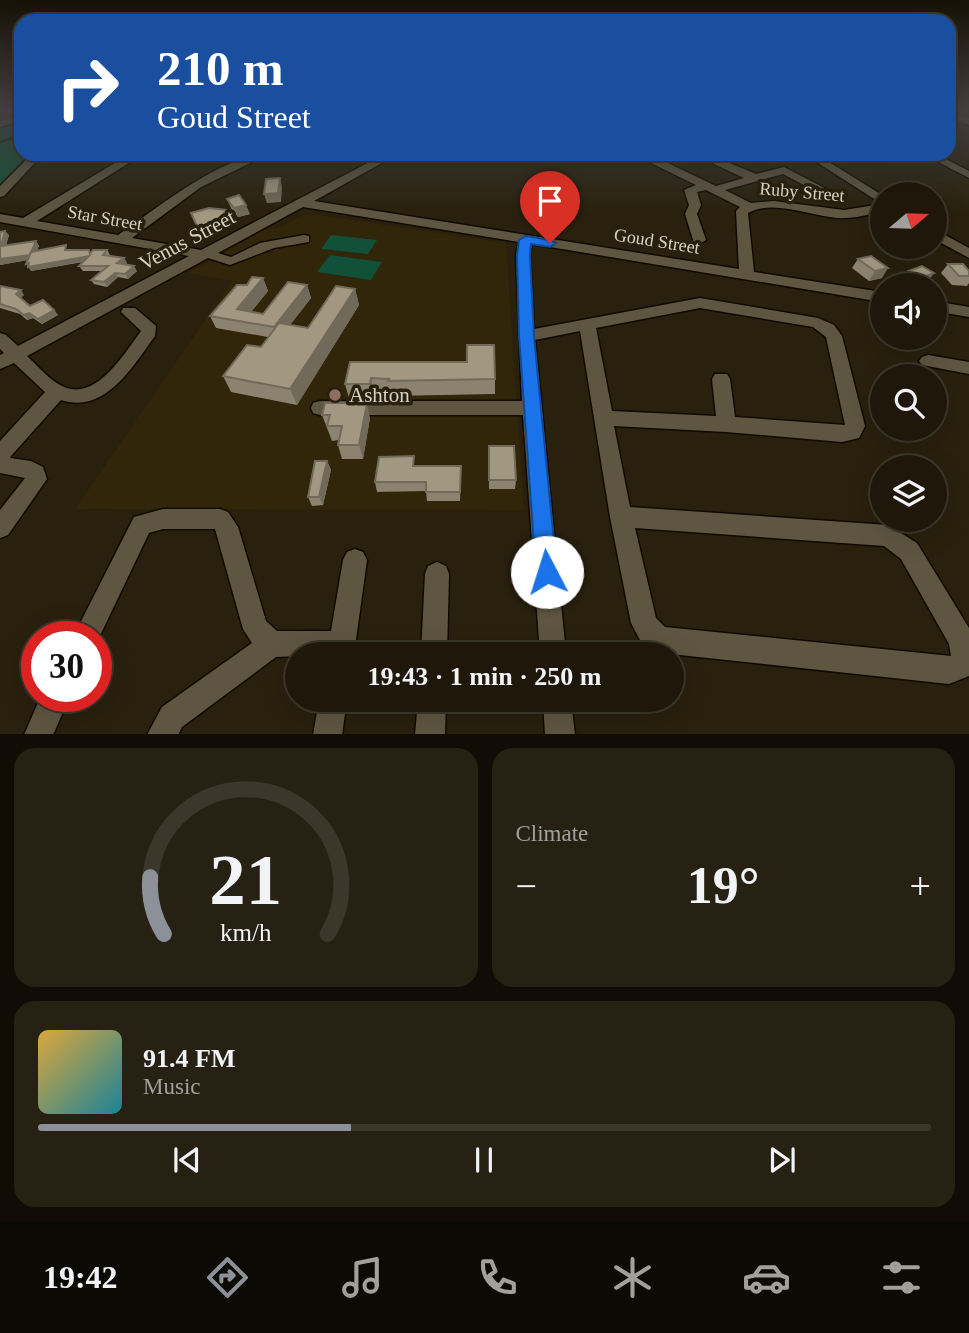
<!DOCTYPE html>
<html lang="en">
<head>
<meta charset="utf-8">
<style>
  :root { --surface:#1f180a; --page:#272113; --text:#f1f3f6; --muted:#a1a09c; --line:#3c372b; --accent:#8c9099 }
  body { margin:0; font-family:"Times New Roman",serif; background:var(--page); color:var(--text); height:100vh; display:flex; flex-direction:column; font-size:26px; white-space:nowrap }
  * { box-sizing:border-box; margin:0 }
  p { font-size:23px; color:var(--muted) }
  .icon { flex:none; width:38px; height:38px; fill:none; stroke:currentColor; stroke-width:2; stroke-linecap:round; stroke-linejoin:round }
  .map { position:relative; height:734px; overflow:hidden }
  .panel { display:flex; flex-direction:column; gap:14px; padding:14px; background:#110d06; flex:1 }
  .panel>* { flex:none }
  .banner { position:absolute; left:14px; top:14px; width:942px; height:147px; border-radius:21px; box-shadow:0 7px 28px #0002,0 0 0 2px var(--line); background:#1a4fa0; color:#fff; overflow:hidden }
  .needle { width:46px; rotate:71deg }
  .controls { position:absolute; left:870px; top:182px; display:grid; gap:14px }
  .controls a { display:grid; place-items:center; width:77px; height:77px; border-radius:50%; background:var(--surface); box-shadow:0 7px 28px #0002,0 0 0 2px var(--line); font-size:35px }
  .speed { position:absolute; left:21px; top:621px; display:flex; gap:14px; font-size:35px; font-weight:700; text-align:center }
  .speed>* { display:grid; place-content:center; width:91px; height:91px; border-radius:50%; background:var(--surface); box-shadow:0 7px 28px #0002,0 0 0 2px var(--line); line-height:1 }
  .speed .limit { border:10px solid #d22; background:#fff; color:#111 }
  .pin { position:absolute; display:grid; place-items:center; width:60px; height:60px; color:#fff; margin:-72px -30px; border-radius:50% 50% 50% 0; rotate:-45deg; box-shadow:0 0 7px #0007 }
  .pin .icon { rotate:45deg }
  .me { position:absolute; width:77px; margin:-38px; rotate:355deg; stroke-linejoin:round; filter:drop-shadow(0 0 5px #0008) }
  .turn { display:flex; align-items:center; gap:24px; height:147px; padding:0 28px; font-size:32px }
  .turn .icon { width:91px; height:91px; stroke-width:2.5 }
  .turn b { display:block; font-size:49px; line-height:60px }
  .big { font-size:52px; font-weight:700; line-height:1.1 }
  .panel .card { flex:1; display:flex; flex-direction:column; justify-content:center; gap:10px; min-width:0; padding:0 24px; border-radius:21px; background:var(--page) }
  .panel .dial { align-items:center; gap:0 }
  .dial svg { height:182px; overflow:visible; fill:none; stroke:var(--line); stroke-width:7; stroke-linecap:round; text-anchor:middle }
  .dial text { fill:var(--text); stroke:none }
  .song { display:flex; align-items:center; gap:21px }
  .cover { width:84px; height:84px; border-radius:10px; background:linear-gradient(135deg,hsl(40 70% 55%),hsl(190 70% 35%)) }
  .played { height:7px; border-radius:4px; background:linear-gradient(90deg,var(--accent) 35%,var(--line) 35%) }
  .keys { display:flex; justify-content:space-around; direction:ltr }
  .heat { display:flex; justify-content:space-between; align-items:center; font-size:38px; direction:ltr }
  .panel .tiles { flex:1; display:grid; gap:14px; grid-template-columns:1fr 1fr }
  .card:last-child { grid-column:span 2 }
  .trip { position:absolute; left:285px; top:642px; width:399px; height:70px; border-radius:35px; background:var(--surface); box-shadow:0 7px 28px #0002,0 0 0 2px var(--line); font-weight:700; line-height:70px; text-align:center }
  .dock { display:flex; height:112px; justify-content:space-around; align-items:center; background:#0c0a04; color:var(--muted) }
  .dock .icon { width:49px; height:49px }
  .dock .active { color:var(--accent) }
  .dock b { font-size:32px; color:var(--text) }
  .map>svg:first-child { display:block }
</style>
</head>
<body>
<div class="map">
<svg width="969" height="735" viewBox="0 0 969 735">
  <rect width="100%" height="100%" fill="#29200d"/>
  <polygon fill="#31250a" points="312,214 506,243 524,510 75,509 232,281 188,273 264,230 278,228 303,215"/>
  <g fill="#11513a">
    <polygon points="21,120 21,154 28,154 0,184 0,126"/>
    <polygon points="331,235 377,240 368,254 321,249"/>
    <polygon points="330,255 382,262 371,280 317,272"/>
  </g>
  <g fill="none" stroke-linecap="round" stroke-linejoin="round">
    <polyline stroke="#021213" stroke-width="2" points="0,142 21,135"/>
    <g stroke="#110a00" stroke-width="3">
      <g id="minor">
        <polygon points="948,112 969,118 969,125 948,117"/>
        <polygon points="21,115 21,121 0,127 0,121"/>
        <polygon points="32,154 43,154 4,196 0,197 0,186"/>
        <path d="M130,154h13l-106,67 81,14c38,-26 105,-81 151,-81l-68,33 -69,51 69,12 184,-96h13l-84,47 425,68 -3,-58 4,-4 -34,-17 -9,2 4,13 -4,9 9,26 -7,4 -5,-1 -9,-29 4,-9 -5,-15 12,-5 -49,-24v-4h8l61,29 28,-8 -30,-14v-4h8l34,14 28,-7 54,28 -10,3 -45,-24 -58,16 26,13 23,-2 70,9 38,-6v8c-15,3 -30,7 -45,6 -26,-2 -64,-19 -89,-5l6,59 128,20v10l-350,-58 -2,11 4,74 166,-31 118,20 16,7 8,11 23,90 -6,12 -17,4 -116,-10 -112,-6 16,81 258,18 29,18 52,85v48l-20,8 -288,-31 -20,-11 -10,-19 -21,-106 -30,-186 -45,9 31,314h-26l-17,-239h-203l-7,-2 -2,-5 2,-5 7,-2h202l-6,-146 3,-13 -216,-35 -85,46 13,4 29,-14 44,-8 5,1v6l-35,6 -44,17 -22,-7 -181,98c12,11 27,30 44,33 30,5 55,-38 70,-58l-20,-19 2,-4h12l21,18 -1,10c-22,30 -50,79 -94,64l-50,56 -1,2 21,3 12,6 4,12 -39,56 -8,3v-28l25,-32 -25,-5v-32l45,-49 -31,-29 -14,6v-14l4,-2 -4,-4v-16l6,2 12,11 171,-90 -189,-34v-8l23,4zM700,308l113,19 13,10 19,88 -110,-8 -5,-38 -3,-5h-12l-3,5 4,37 -104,-5 -16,-83zM635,528l249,18 17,13 48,85 2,12 -286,-29 -9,-9z"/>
        <polygon points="804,154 816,154 882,195 882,204"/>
        <polygon points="923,154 936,154 969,171 969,178"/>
        <polygon points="934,229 969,248 969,258 934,239"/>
        <polygon points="934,301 969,307 969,317 934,311"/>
        <polygon points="928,355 969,362 969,374 922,365 919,361 922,357"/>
        <polygon points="163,509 220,509 228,512 238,527 266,621 277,631 331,631 343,560 347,552 355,549 363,552 367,560 354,654 276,657 182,727 178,735 147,735 162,707 252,643 243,629 215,529 163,529 149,533 96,644 96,637 73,637 134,517"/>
        <polygon points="437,562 446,566 449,574 447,654 421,654 425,574 428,566"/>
        <polygon points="41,696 70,696 53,735 24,735"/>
        <polygon points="319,700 347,700 342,735 313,735"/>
        <polygon points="418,700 446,700 445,735 415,735"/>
        <polygon points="543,700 571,700 575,735 545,735"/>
      </g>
    </g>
    <use href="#minor" fill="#5f5641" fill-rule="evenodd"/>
  </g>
  <g fill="#8b836f">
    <polygon points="227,199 250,214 238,217 231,208"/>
    <polygon points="227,210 230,219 215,236 201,235 191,213"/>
    <polygon points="0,232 9,235 6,246 36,241 39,246 37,250 69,250 91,253 107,250 110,255 109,256 124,258 127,263 125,265 137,271 128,279 118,277 107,287 94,284 91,280 102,271 83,271 79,266 83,262 31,271 26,264 28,260 0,265"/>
    <polygon points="871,256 882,278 869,281 852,268 858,259"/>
    <polygon points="948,264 969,271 969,283 967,286 952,285 941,273"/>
    <polygon points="909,271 927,283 920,285 910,285 902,281"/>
    <polygon points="263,278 268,291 251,312 263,314 307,285 311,298 290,325 308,328 355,289 359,305 297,405 231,392 223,376 261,347 268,337 216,328 210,316 247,285"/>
    <polygon points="0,286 24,295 20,298 30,306 54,310 58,315 42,324 33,318 27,320 20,314 0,308"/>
    <polygon points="350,362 495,379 495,394 391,396 391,394 374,392 373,398 349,398 345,384"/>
    <polygon points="322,415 370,418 363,459 342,459 338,445 339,440 332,441"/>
    <polygon points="489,446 516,480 515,489 489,489"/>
    <polygon points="327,461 331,470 323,505 312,506 308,497"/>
    <polygon points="416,466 461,466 460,501 427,501 426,491 377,492 375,482"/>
  </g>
  <g fill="#716a5a">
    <polygon points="280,178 282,187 281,202 267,203 264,194"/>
    <polygon points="246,205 250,214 238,217 234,208"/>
    <polygon points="227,210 230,219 215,236 211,227"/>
    <polygon points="5,231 9,235 4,251 1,246"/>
    <polygon points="36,241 39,246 33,259 0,265 0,259"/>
    <polygon points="89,256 91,260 31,271 26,264"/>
    <polygon points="124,258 127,263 120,268 117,263"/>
    <polygon points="134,266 137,271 128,279 125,274"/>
    <polygon points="888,268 882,278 869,281 875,271"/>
    <polygon points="115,273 118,277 107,287 104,282"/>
    <polygon points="934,273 927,283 920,285 916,285 921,278"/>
    <polygon points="263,278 268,291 243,322 237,309"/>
    <polygon points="307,285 311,298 279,339 274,327"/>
    <polygon points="355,289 359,305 297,405 290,389"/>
    <polygon points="21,290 24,295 19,299 16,294"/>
    <polygon points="54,310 58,315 42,324 38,319"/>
    <polygon points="29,313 33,318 27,320 24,315"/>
    <polygon points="371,378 374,392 373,398 370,384"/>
    <polygon points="367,403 370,418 363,459 359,445"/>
    <polygon points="327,461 331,470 323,505 319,497"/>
  </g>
  <g fill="#a29881" stroke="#716a5a" stroke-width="2">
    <polygon points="280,178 278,193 264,194 266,179"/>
    <polygon points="239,195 246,205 234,208 227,199"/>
    <polygon points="209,208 227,210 211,227 197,226 191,213"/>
    <polygon points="5,231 1,246 36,241 30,255 0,259 0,232"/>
    <polygon points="66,245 65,250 89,250 90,254 93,250 107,250 103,255 124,258 117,263 134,266 125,274 115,273 104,282 91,280 108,266 79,266 89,256 28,267 29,263 26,264 31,252"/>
    <polygon points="871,256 888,268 875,271 858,259"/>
    <polygon points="948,264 963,264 969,271 969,276 959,276"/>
    <polygon points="922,266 934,273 921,278 909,271"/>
    <polygon points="252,277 263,278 237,309 263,314 288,282 307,285 274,327 210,316 237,285 247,285"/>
    <polygon points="0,286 21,290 16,294 30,306 43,300 54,310 38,319 29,313 24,315 16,309 0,304"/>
    <polygon points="336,286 355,289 290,389 223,376 247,345 261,347 279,323 308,328"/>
    <polygon points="467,345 494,345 495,379 388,381 389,379 371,378 370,384 345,384 350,362 467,362"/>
    <polygon points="325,403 367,403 359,445 338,445 342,426 327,426 330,415 322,415"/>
    <polygon points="489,446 514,446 516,480 489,480"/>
    <polygon points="414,456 413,466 461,466 460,492 426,492 426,482 375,482 379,457"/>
    <polygon points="315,461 327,461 319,497 308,497"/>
  </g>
  <linearGradient id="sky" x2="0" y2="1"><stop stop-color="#171207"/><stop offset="0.52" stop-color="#434240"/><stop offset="1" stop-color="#434240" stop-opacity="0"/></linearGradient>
  <rect width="969" height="214" fill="url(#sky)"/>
  <polygon fill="#1a73e8" stroke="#114b97" stroke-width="2" points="526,236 550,240 556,243 550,247 531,244 530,255 534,336 557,572 554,580 547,583 539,580 536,572 519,336 517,255 519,240"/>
  <circle fill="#8d6e63" stroke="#29200d" stroke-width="2.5" cx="335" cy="395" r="7"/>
  <g text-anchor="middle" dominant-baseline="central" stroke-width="7" stroke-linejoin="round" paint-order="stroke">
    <g font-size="18" fill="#d7d2c6" stroke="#29200d">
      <text transform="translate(802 192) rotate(5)">Ruby Street</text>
      <text transform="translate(105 218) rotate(10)">Star Street</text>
      <text transform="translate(657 241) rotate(9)">Goud Street</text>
    </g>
    <g font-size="21" fill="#d7d2c6" stroke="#29200d">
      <text transform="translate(187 240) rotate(-28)">Venus Street</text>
    </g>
    <g font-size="21" fill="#d7d2c6" stroke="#29200d" text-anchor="start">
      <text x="349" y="395">Ashton</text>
    </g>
  </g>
</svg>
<div class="controls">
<a><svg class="needle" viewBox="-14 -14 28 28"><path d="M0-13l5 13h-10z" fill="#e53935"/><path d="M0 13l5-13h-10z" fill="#a1a09c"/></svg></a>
<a><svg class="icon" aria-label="sound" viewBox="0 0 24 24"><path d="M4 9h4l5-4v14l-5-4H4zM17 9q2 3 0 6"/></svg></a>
<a><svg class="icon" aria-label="search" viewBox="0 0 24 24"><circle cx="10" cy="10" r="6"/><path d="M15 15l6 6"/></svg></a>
<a><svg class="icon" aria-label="layers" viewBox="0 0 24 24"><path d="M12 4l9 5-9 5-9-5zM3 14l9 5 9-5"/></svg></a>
</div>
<div class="speed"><div class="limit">30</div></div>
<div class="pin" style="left:550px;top:243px;background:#d93025"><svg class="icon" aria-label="arrive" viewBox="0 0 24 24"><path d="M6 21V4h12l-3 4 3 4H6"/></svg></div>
<svg class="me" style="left:547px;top:572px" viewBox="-20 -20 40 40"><circle r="19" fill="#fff"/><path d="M0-13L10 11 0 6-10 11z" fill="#1a73e8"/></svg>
<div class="trip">19:43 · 1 min · 250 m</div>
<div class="banner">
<div class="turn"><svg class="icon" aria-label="right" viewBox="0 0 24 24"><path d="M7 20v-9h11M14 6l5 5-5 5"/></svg><div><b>210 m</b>Goud Street</div></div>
</div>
</div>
<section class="panel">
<div class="tiles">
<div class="card dial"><svg viewBox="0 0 100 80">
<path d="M14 69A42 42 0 1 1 86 69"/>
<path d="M14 69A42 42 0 0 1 8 44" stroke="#8c9099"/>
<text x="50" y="56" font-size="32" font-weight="700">21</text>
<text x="50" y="72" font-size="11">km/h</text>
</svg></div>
<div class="card"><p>Climate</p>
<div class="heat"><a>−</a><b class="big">19°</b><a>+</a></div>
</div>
<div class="card">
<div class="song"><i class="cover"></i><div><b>91.4 FM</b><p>Music</p></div></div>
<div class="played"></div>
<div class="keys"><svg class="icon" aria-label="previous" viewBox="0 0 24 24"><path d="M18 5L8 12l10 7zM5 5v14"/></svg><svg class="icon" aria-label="pause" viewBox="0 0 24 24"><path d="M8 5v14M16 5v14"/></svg><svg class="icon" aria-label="next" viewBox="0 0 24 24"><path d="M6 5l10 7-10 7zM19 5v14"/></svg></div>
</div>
</div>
</section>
<nav class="dock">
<b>19:42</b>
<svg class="icon active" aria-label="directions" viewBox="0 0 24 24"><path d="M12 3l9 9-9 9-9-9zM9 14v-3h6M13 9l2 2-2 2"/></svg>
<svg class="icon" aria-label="music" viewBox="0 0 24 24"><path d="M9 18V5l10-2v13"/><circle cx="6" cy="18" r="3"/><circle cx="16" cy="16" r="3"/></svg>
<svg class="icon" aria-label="phone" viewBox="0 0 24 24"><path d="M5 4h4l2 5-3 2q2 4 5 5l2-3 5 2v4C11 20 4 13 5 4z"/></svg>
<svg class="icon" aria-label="climate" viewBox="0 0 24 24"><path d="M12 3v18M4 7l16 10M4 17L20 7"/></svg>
<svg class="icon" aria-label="car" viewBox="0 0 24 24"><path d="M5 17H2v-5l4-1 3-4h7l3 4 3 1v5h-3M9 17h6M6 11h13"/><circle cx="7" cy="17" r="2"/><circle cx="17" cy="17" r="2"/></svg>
<svg class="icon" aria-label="filters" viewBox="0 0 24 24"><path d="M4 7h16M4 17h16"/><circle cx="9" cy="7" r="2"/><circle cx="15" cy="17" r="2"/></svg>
</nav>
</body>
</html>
